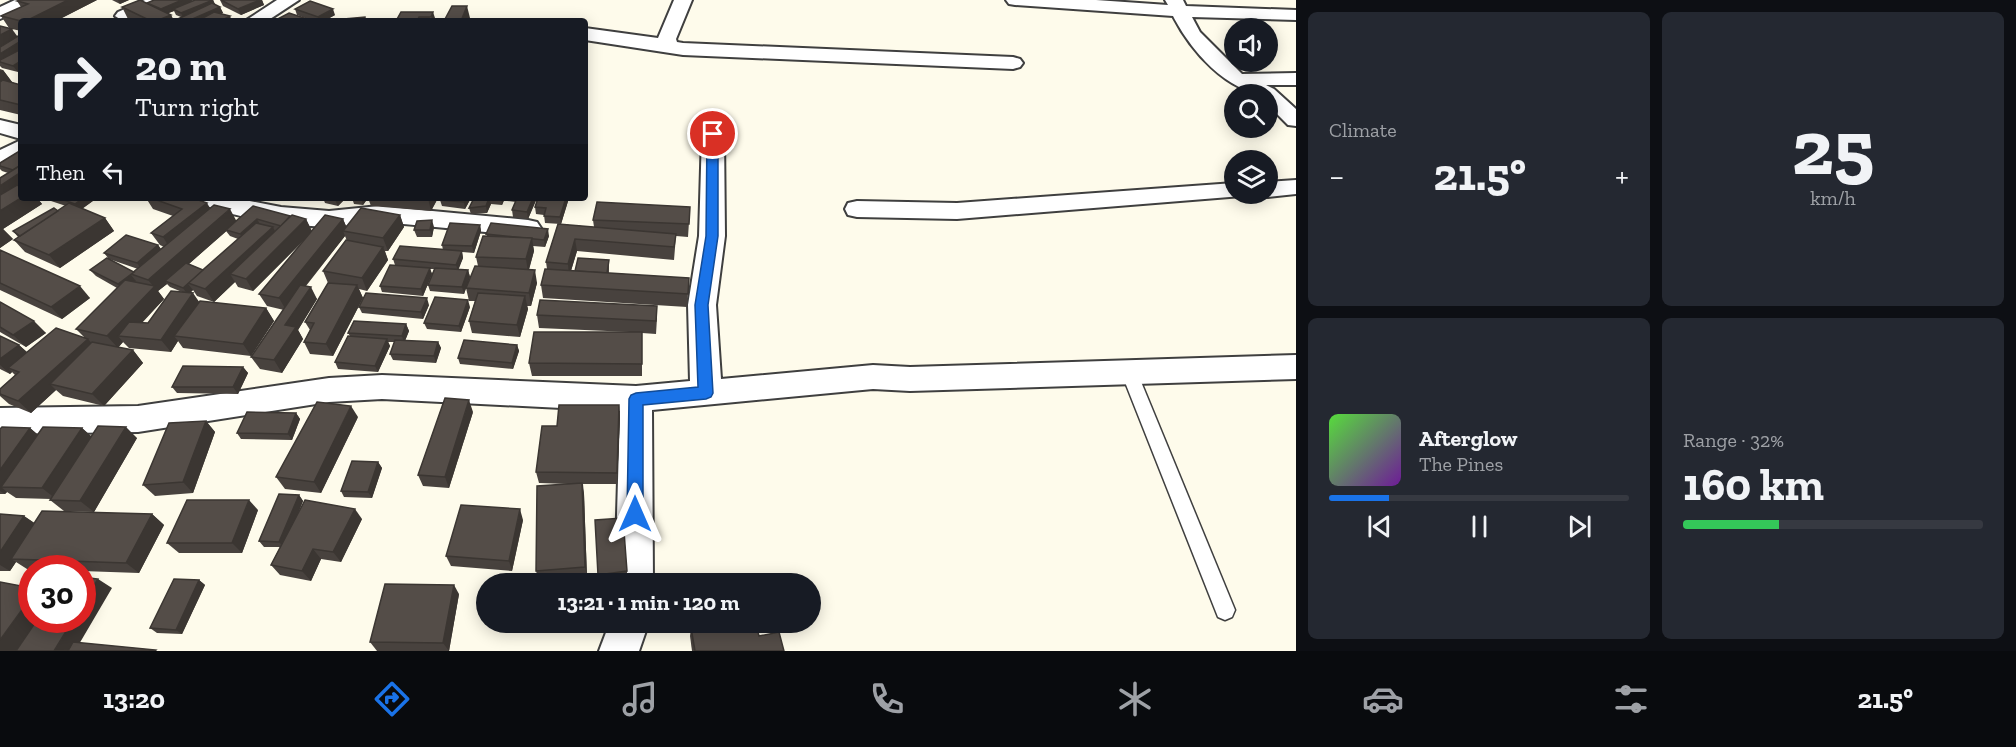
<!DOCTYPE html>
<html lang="en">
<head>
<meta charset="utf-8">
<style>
  :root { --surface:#171b24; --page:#242831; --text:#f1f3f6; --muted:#9ea1a6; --line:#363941; --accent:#1a73e8 }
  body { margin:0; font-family:"Zilla Slab",serif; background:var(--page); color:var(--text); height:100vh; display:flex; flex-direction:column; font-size:22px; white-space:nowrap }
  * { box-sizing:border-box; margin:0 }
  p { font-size:20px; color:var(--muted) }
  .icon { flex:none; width:33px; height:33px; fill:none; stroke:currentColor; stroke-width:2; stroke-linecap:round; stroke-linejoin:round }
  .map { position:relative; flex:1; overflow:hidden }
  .panel { display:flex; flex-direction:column; gap:12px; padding:12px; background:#0d0f14; width:720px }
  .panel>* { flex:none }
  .banner { position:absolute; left:18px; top:18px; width:570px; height:183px; border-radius:6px; box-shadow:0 3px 15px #0003; background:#171b24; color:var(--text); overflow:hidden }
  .tools { position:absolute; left:1224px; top:18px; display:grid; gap:12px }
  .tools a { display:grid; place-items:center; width:54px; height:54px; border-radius:50%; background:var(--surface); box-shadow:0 3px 15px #0003; font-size:30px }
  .speed { position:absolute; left:18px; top:555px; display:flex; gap:12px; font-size:30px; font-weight:700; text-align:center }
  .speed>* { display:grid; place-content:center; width:78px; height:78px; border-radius:50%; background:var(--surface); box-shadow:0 3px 15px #0003; line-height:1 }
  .speed .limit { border:9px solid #d22; background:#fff; color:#111 }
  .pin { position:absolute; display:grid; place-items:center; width:51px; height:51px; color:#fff; margin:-26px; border:3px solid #fff; border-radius:50%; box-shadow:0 2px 6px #0007 }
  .me { position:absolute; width:66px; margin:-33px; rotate:0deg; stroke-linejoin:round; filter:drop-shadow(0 0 4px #0008) }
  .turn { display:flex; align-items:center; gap:21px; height:126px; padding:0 18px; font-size:27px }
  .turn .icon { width:78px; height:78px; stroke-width:2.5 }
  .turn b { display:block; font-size:42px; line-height:51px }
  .then { display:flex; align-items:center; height:57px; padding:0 18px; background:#0003; gap:12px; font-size:22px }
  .big { font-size:45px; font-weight:800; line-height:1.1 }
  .panel .card { flex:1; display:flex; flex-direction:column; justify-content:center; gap:9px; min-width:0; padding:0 21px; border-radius:9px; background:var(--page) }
  .panel .dial { align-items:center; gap:0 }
  .dial b { font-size:78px; line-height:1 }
  .song { display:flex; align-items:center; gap:18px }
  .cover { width:72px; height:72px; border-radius:9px; background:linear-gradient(135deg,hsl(110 70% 55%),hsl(280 70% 35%)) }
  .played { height:6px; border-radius:3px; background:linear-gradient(90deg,var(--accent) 20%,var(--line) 20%) }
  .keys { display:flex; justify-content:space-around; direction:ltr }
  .heat { display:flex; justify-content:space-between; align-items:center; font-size:33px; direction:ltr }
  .charge { height:9px; border-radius:4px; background:linear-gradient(90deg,#34c759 32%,var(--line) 0) }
  .panel .tiles { flex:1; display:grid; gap:12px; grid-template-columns:repeat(2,1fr) }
  .trip { position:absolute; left:476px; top:573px; width:345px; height:60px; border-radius:30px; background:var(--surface); box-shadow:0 3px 15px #0003; font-weight:800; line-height:60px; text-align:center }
  .tab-bar { display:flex; height:96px; justify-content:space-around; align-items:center; background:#090b0e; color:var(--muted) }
  .tab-bar .icon { width:42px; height:42px }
  .tab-bar .current { color:var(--accent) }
  .tab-bar b { font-size:27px; color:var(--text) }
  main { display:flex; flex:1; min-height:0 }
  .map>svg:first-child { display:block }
</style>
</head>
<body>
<main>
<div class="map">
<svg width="1296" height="651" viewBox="0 0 1296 651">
  <rect width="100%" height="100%" fill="#fefbeb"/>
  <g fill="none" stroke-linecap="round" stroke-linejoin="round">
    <g stroke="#3f3f3f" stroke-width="3">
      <polygon id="service" points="1129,366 1135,368 1137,372 1235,610 1232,617 1225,620 1218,617 1121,372 1123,368"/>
    </g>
    <g stroke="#3f3f3f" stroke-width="4">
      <g id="minor">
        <polygon points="15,0 38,0 35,4 0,19 0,7"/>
        <polygon points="145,0 168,0 165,4 130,20 123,21 115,16 118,12"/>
        <polygon points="277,0 299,0 267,21 245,21"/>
        <polygon points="674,0 692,0 676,39 677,42 683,43 1013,57 1020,59 1023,63 1020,67 1013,69 683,55 585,40 585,28 658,38"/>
        <path d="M1006,0h90l72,5 -3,-5h18l3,6 110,4v10l-104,-3 8,15 42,42 54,-1v12h-30l8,4 22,20v17l-8,-1 -20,-20v-11c-41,0 -78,-45 -95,-78l-158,-11 -6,-1z"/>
        <polygon points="0,120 21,125 21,139 0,133"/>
        <polygon points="713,127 721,129 724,134 725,236 716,305 721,379 873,365 910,367 1296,355 1296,379 910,391 873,389 652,410 653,584 615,584 620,411 382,399 329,402 138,432 0,434 0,408 138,406 329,378 382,375 636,386 690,381 688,305 699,236 702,134 705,129"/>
        <polygon points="21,140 21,156 0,166 0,150"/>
        <polygon points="1296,180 1296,194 1268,197 1259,194 1268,194 1268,182"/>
        <polygon points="1234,183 1234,194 1244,194 1242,196 957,219 857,217 848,215 845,209 848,203 857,201 957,203"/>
        <path d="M196,198h38l47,9 48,4 50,-5 149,14 9,2 4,6 -4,6 -9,2c-49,-4 -97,-10 -146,-14 -18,-1 -36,5 -54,5 -24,0 -120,-11 -132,-29z"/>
        <polygon points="610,622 649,622 639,651 599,651"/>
      </g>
    </g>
    <use href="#service" fill="#fff" fill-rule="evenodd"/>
    <use href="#minor" fill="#fff" fill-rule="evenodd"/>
  </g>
  <g fill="#48423e" fill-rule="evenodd">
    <polygon points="97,0 56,21 21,21 21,31 12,29 18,72 2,68 0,66 0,26 9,28 1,16 21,7 17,1"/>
    <polygon points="112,0 129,0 120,4"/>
    <polygon points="213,0 215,5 220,7 223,13 220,14 232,21 182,21 181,17 176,15 174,11 168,13 171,15 174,21 133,21 128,19 122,7 147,3"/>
    <polygon points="220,0 262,0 264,5 241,15 223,6"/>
    <polygon points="295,9 335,15 324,21 313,21 297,15"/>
    <polygon points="401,12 435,18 433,21 396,21"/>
    <polygon points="0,69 3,70 12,82 11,82 21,85 21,115 0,110"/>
    <polygon points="21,150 21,198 37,198 42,204 3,229 13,239 0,248 0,178 8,173 2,171 0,169 0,163"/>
    <polygon points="49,198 97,198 82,209 105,218 114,231 60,268 25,252 14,240 18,237 13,231 58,211 66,206 51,201"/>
    <path d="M146,198h47l17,10 26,13 54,-5 16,3 6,12 31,-12 3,7 54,-11 4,12 -16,24h-3l3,9 -21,31 -8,-2 4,9 -30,58 -23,-2 -6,-12 6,-12 -5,-8 23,-39 -5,-12 24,-30 -2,-5 -39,50 11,13 -19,31 5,9 -21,34 -22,-4 -9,-12 33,-47 -17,-4 -8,-12 48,-57 -54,54 -15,-4 -3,-5 -21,20 -17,-6 -4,-6 -3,3 9,9 67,6 8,13 -23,35 -68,-8 -5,-7 -7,11 -42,-4 -6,-6 -5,5 15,3 10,13 -39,43 -41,-10 -7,-6 -25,23 -22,-9 -9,-8v-7l15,-14 -3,-3 -2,2 -10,-5v-33l19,9 8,7 57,-15 -8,-8 41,-41 -21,-12 -6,-6 44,2 4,-3 -29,-10 -5,-6 54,-8 3,4 3,-2 -4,-2 -9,-12 22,-17 -20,-7zM226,231l4,5 8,3 -35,31 -14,-6zM167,284l3,3 12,5 -34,31h-6l22,-24 -6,-8z"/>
    <polygon points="323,198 346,198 338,206 325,203"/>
    <polygon points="352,198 368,198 363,205 354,204"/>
    <polygon points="368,198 438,198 431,211 371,206"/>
    <polygon points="471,198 465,209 442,206 440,200"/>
    <polygon points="474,198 505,198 502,205 491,204 487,213 471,214 469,208"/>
    <polygon points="506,198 537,198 528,219 513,217 512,210 516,202 507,201"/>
    <polygon points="569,198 561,224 545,223 544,215 536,214 535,207"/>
    <polygon points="690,207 688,237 676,236 674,260 577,251 571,271 575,271 609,260 609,273 689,278 687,307 543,298 541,285 547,269 546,262 558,224 594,227 593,220"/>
    <polygon points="480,225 481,231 474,253 462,252 463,258 458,269 468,270 470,277 464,294 430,291 428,285 434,269 430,269 432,274 423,296 382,292 380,286 395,265 393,259 443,250 442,245"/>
    <polygon points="434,227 432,237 417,237 414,230"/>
    <polygon points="486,234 549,236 545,247 533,246 534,251 529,270 537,283 531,306 527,306 528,309 520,337 472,333 469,321 475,301 469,301 466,288 478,266 476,257 487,236"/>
    <polygon points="0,250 90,298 62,319 0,290"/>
    <polygon points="0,302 46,333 26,347 0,332"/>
    <polygon points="429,305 423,319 362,313 359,307"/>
    <polygon points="470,307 461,332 427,329 424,323"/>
    <polygon points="537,315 657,318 656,334 642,333 642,376 532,376 529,363 630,332 539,328"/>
    <polygon points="406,324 409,331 405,341 438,342 441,348 436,363 393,360 390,354 395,342 388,342 390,346 378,372 338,369 335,362 350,336 348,333"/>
    <polygon points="517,345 519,351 513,369 460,364 458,358"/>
    <polygon points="243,367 248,373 238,394 177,393 172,387"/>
    <polygon points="619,405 620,417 617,484 583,484 584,494 587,577 539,581 536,571 568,484 539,483 536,472 557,426"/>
    <polygon points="473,412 449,488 423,486 418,475"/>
    <polygon points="296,413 300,419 292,440 241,439 237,433"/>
    <polygon points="358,417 321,493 285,489 276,477"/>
    <polygon points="206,421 215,432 193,493 155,496 143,485"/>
    <polygon points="30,428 37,434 82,428 91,436 137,438 94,512 64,511 50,500 51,499 16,498 7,492 5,494 0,494 0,429"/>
    <polygon points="378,462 382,468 372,498 344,497 341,491"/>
    <polygon points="299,495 303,501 297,516 362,519 341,562 321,559 311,581 280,575 271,565 280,547 264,547 259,541"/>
    <polygon points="258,510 242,553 179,553 167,543"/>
    <polygon points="0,514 24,516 34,523 152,514 164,525 139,573 82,571 82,568 27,569 16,562 10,571 0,571"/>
    <polygon points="523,520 512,571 451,566 446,556"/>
    <polygon points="627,571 627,577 598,580 598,575"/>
    <polygon points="199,580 205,585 182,634 157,633 150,628"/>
    <polygon points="459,594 449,651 377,651 370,642"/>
    <polygon points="691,628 759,636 784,651 692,651 690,636"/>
  </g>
  <g fill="#3b3632">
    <polygon points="68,0 97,0 56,21 26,21"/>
    <polygon points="118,0 129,0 120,4"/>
    <polygon points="182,0 194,0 173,9 174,11 164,15 161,9"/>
    <polygon points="213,0 216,6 184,19 181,13"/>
    <polygon points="260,0 262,0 264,5 241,15 238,9"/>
    <polygon points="467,6 470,18 468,21 461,21"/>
    <polygon points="220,7 223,13 204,21 188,21"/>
    <polygon points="333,9 335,15 324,21 319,21 318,17"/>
    <polygon points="433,12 435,18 433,21 432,21 431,17"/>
    <polygon points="171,15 174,21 156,21"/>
    <polygon points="230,16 232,21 221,21"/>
    <polygon points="12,29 20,40 0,51 0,35"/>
    <polygon points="21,41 21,50 0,62 0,54"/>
    <polygon points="21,61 21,70 18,72 13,66"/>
    <polygon points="3,70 12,82 0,88 0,71"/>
    <polygon points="21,165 21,192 0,206 0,181"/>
    <polygon points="21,198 37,198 42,204 3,229 13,239 0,248 0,211"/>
    <polygon points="83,198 97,198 80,210 75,204"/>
    <polygon points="337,198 346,198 338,206 335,200"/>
    <polygon points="361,198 368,198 363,205"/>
    <polygon points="428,198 438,198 431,211"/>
    <polygon points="466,198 471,198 465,209 464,202"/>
    <polygon points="489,198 491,204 487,213 486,206"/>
    <polygon points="501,198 505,198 502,205"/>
    <polygon points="533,198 537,198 528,219 527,212"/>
    <polygon points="566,198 569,198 561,224 560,217"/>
    <polygon points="207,203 214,215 171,250 163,237"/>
    <polygon points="230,209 237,222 168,282 165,281 167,284 158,291 164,299 128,337 118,336 123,342 118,348 107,336 154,287 148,280"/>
    <polygon points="400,215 404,227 388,251 383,238"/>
    <polygon points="105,218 114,231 60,268 49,255"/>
    <polygon points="257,219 261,226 244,241 240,234"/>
    <polygon points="306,219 312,232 253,291 246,279"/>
    <polygon points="343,219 348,231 343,231 345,236 286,310 279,298"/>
    <polygon points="432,220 434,227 432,237 430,230"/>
    <polygon points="480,225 481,231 474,253 472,246"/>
    <polygon points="273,227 279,240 230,274 235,282 214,302 205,289"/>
    <polygon points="548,229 549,236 545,247 544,240"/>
    <polygon points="532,238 534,251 528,272 526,259"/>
    <polygon points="575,239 577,251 569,277 568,264"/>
    <polygon points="158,245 163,252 142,270 137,263"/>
    <polygon points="383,247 388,260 367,291 362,278"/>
    <polygon points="462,251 463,258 458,271 456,265"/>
    <polygon points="430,268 432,274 423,296 421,289"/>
    <polygon points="468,270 470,277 464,294 462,287"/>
    <polygon points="535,270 537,283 531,306 529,293"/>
    <polygon points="131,275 136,281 123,291 118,284"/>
    <polygon points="188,284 193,290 188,295 183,288"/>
    <polygon points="357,285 363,298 333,356 326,344"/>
    <polygon points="80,286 90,298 62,319 51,307"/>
    <polygon points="311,287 317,299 298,330 303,339 282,373 274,360 285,325"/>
    <polygon points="193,293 202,306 174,336 178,341 171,352 161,340"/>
    <polygon points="525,296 528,309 520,337 517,325"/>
    <polygon points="427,298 429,305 423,319 421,312"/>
    <polygon points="468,300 470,307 461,332 459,326"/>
    <polygon points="266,308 274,321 251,356 243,344"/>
    <polygon points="34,321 46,333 26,347 13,335"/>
    <polygon points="406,324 409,331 404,343 402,336"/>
    <polygon points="88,339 99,351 50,384 56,390 31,413 18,401"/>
    <polygon points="387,339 390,346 378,372 375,366"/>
    <polygon points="438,342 441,348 436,363 434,356"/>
    <polygon points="19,345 32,357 8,368 12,372 10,374 0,365 0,359"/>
    <polygon points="517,345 519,351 513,369 512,363"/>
    <polygon points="133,350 143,363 104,406 92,394"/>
    <polygon points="243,367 248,373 238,394 233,387"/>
    <polygon points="469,400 473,412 449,488 445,477"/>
    <polygon points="619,405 620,417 617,484 617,473"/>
    <polygon points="351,406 358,417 321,493 314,482"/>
    <polygon points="296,413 300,419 292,440 288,434"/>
    <polygon points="206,421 215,432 193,493 183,482"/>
    <polygon points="126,427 137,438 94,512 80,501"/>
    <polygon points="30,428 44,440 1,487 7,492 5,494 0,491 0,470"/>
    <polygon points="82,428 94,439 56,499 42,488"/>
    <polygon points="378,462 382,468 372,498 368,492"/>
    <polygon points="582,483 584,494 587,577 585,567"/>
    <polygon points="299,495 303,501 284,548 279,542"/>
    <polygon points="249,500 258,510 242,553 232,543"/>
    <polygon points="355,509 362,519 341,562 333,552"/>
    <polygon points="520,509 523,520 512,571 509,561"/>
    <polygon points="152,514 164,525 139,573 126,563"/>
    <polygon points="24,516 39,526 11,559 16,562 10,571 0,565 0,552"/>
    <polygon points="313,549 321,559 311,581 302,571"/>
    <polygon points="98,579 112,588 75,651 54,651 73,620 82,620 82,605"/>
    <polygon points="199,580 205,585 182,634 176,630"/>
    <polygon points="454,585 459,594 449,651 443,643"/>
    <polygon points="32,596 32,620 38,620 16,651 0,651 0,640"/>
  </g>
  <g fill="#544d48" stroke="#3b3632" stroke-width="1.5">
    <polygon points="20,0 68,0 26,21 21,21 1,16 28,4 17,1"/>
    <polygon points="140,0 171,15 156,21 151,21 122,7"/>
    <polygon points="154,0 182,0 161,9 147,3"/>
    <polygon points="195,0 213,0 181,13 173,9"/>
    <polygon points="221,0 260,0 238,9"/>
    <polygon points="310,1 333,9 318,17 295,9"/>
    <polygon points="212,3 220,7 188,21 180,18"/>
    <polygon points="452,6 467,6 461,21 444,21"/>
    <polygon points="214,12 230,16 221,21 197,21"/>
    <polygon points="401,12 433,12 431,17 419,17 417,21 396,21"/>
    <polygon points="289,13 310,20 274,21"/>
    <polygon points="365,17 365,21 333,21 333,20"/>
    <polygon points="0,26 12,29 0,35"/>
    <polygon points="18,36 21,37 21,41 0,54 0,47"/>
    <polygon points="21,49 21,61 13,66 0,62 0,60"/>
    <polygon points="3,80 21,85 21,105 0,100 0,82"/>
    <polygon points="21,150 21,165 13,170 0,166 0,163"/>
    <polygon points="21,165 21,172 0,186 0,178"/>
    <polygon points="17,185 21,187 21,198 0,211 0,195"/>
    <polygon points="58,198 83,198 75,204"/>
    <polygon points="151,198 193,198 207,203 163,237 151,233 182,209"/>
    <polygon points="441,198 466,198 464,202 440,200"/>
    <polygon points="474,198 489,198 486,206 469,208"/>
    <polygon points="517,198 533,198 527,212 512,210"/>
    <polygon points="538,198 566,198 560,217 544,216 546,208 535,207"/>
    <polygon points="597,202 690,207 689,224 593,220"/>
    <polygon points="69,203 105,218 49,255 14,240"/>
    <polygon points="214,205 230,209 148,280 131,274"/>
    <polygon points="253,206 290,216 281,226 257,219 240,234 226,230"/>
    <polygon points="54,208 58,211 20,236 13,231"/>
    <polygon points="361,208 400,215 383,238 343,231"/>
    <polygon points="292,215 306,219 246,279 230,274"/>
    <polygon points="325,215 343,219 279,298 259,294"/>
    <polygon points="432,220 430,230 414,230 417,221"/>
    <polygon points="256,223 273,227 205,289 188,283"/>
    <polygon points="450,223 480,225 472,246 442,245"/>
    <polygon points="491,223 548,229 544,240 486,234"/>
    <polygon points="558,224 676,234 674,247 575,239 568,264 546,262"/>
    <polygon points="126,235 158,245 137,263 104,253"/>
    <polygon points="483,236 532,238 526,259 476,257"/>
    <polygon points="346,240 383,247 362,278 323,271"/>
    <polygon points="400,246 462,251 456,265 393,259"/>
    <polygon points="0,250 80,286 51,307 0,283"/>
    <polygon points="107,258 134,272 118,284 90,270"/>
    <polygon points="578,258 609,260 607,273 575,271"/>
    <polygon points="186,263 203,270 183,288 165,281"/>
    <polygon points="390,265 430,268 421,289 380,286"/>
    <polygon points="475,266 535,270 529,293 466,288"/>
    <polygon points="435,268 468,270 462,287 428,285"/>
    <polygon points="545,269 689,278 688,294 541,285"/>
    <polygon points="125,280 155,286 107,336 76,329"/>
    <polygon points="328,283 357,285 326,344 304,342 314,323 305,322"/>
    <polygon points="300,285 311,287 285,325 296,327 274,360 251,357"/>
    <polygon points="171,291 193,293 161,340 118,336 129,322 148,323"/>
    <polygon points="366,293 427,298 421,312 359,307"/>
    <polygon points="478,293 525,296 517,325 469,321"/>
    <polygon points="435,297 468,300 459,326 424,323"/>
    <polygon points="540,300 657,306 656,321 537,315"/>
    <polygon points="200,301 266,308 243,344 174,336"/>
    <polygon points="0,302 34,321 13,335 0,327"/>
    <polygon points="354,321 406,324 402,336 348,333"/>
    <polygon points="56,328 88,339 18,401 0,394 0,389 19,372 8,368"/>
    <polygon points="534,332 642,332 642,364 529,363"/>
    <polygon points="0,336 19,345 0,359"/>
    <polygon points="348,336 387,339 375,366 335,362"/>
    <polygon points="395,340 438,342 434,356 390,354"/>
    <polygon points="464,340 517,345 512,363 458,358"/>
    <polygon points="92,342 133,350 92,394 50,384"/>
    <polygon points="183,366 243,367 233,387 172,387"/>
    <polygon points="445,398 469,400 445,477 418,475"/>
    <polygon points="317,402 351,406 314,482 276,477"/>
    <polygon points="559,405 619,405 617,473 536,472 542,426 557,426"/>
    <polygon points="247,412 296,413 288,434 237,433"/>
    <polygon points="206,421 183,482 143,485 169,423"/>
    <polygon points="98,426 126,427 80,501 50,500"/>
    <polygon points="2,427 30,428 0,470 0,429"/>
    <polygon points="43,427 82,428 42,488 1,487"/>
    <polygon points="352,461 378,462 368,492 341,491"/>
    <polygon points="582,483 585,567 536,571 537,486"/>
    <polygon points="279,494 299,495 279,542 259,541"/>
    <polygon points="187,500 249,500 232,543 167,543"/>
    <polygon points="305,500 355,509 333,552 313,549 302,571 271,565"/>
    <polygon points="461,505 520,509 509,561 446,556"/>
    <polygon points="42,511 152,514 126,563 11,559"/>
    <polygon points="0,514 24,516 0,552"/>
    <polygon points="623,518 627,571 598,575 595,520"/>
    <polygon points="82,577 98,579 82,605"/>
    <polygon points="174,579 199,580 176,630 150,628"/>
    <polygon points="0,582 32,588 32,596 0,640"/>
    <polygon points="385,584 454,585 443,643 370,642"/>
    <polygon points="37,620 73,620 54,651 16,651"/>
    <polygon points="722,622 755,622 759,636 779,632 784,651 695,651 691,628"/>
    <polygon points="73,642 156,650 155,651 68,651"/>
  </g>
  <polygon fill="#1a73e8" stroke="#114b97" stroke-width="1.5" points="713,131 718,134 718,236 708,305 713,393 711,397 706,399 643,405 643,514 641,520 635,522 629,520 627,514 629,399 631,395 636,393 698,387 695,305 706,236 707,134"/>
</svg>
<div class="tools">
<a><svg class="icon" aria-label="sound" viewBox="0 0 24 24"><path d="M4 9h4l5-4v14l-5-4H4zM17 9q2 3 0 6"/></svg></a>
<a><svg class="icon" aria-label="search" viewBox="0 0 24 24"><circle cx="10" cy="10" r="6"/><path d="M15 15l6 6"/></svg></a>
<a><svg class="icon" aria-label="layers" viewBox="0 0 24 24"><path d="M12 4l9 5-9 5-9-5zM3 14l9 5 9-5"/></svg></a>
</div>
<div class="speed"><div class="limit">30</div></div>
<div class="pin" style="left:713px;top:134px;background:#d93025"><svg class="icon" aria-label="arrive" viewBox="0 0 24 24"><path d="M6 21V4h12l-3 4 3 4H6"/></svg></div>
<svg class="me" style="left:635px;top:514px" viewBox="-20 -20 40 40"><path d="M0-17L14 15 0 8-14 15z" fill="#1a73e8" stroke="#fff" stroke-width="4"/></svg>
<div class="trip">13:21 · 1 min · 120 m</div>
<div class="banner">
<div class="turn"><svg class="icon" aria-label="right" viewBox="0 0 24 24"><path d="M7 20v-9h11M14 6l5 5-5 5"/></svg><div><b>20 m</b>Turn right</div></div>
<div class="then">Then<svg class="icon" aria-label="left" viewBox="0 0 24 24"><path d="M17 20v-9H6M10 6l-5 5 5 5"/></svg></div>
</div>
</div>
<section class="panel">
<div class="tiles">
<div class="card"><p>Climate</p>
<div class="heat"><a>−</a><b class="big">21.5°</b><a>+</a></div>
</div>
<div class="card dial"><b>25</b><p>km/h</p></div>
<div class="card">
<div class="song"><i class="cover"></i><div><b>Afterglow</b><p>The Pines</p></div></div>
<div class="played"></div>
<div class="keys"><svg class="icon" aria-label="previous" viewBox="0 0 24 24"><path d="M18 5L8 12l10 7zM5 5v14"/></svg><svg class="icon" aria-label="pause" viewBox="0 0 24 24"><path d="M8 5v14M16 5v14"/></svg><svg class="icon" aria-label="next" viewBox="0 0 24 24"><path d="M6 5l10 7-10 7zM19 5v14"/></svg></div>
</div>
<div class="card"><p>Range · 32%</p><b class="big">160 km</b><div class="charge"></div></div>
</div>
</section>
</main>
<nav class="tab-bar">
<b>13:20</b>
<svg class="icon current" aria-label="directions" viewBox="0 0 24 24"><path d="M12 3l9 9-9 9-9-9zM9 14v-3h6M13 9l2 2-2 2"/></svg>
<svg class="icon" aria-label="music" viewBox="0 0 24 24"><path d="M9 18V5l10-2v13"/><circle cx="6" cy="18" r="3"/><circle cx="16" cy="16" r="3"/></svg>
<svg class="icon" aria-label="phone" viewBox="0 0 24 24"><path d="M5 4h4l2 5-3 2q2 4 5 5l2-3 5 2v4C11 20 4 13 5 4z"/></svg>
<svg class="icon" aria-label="climate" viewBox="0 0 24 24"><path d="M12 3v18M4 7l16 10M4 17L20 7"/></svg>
<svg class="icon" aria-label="car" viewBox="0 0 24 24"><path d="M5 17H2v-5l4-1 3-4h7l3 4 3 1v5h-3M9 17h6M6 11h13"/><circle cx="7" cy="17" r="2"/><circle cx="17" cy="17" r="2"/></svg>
<svg class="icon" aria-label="filters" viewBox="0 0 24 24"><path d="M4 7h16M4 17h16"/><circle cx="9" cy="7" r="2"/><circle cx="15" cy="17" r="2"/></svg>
<b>21.5°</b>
</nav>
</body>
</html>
